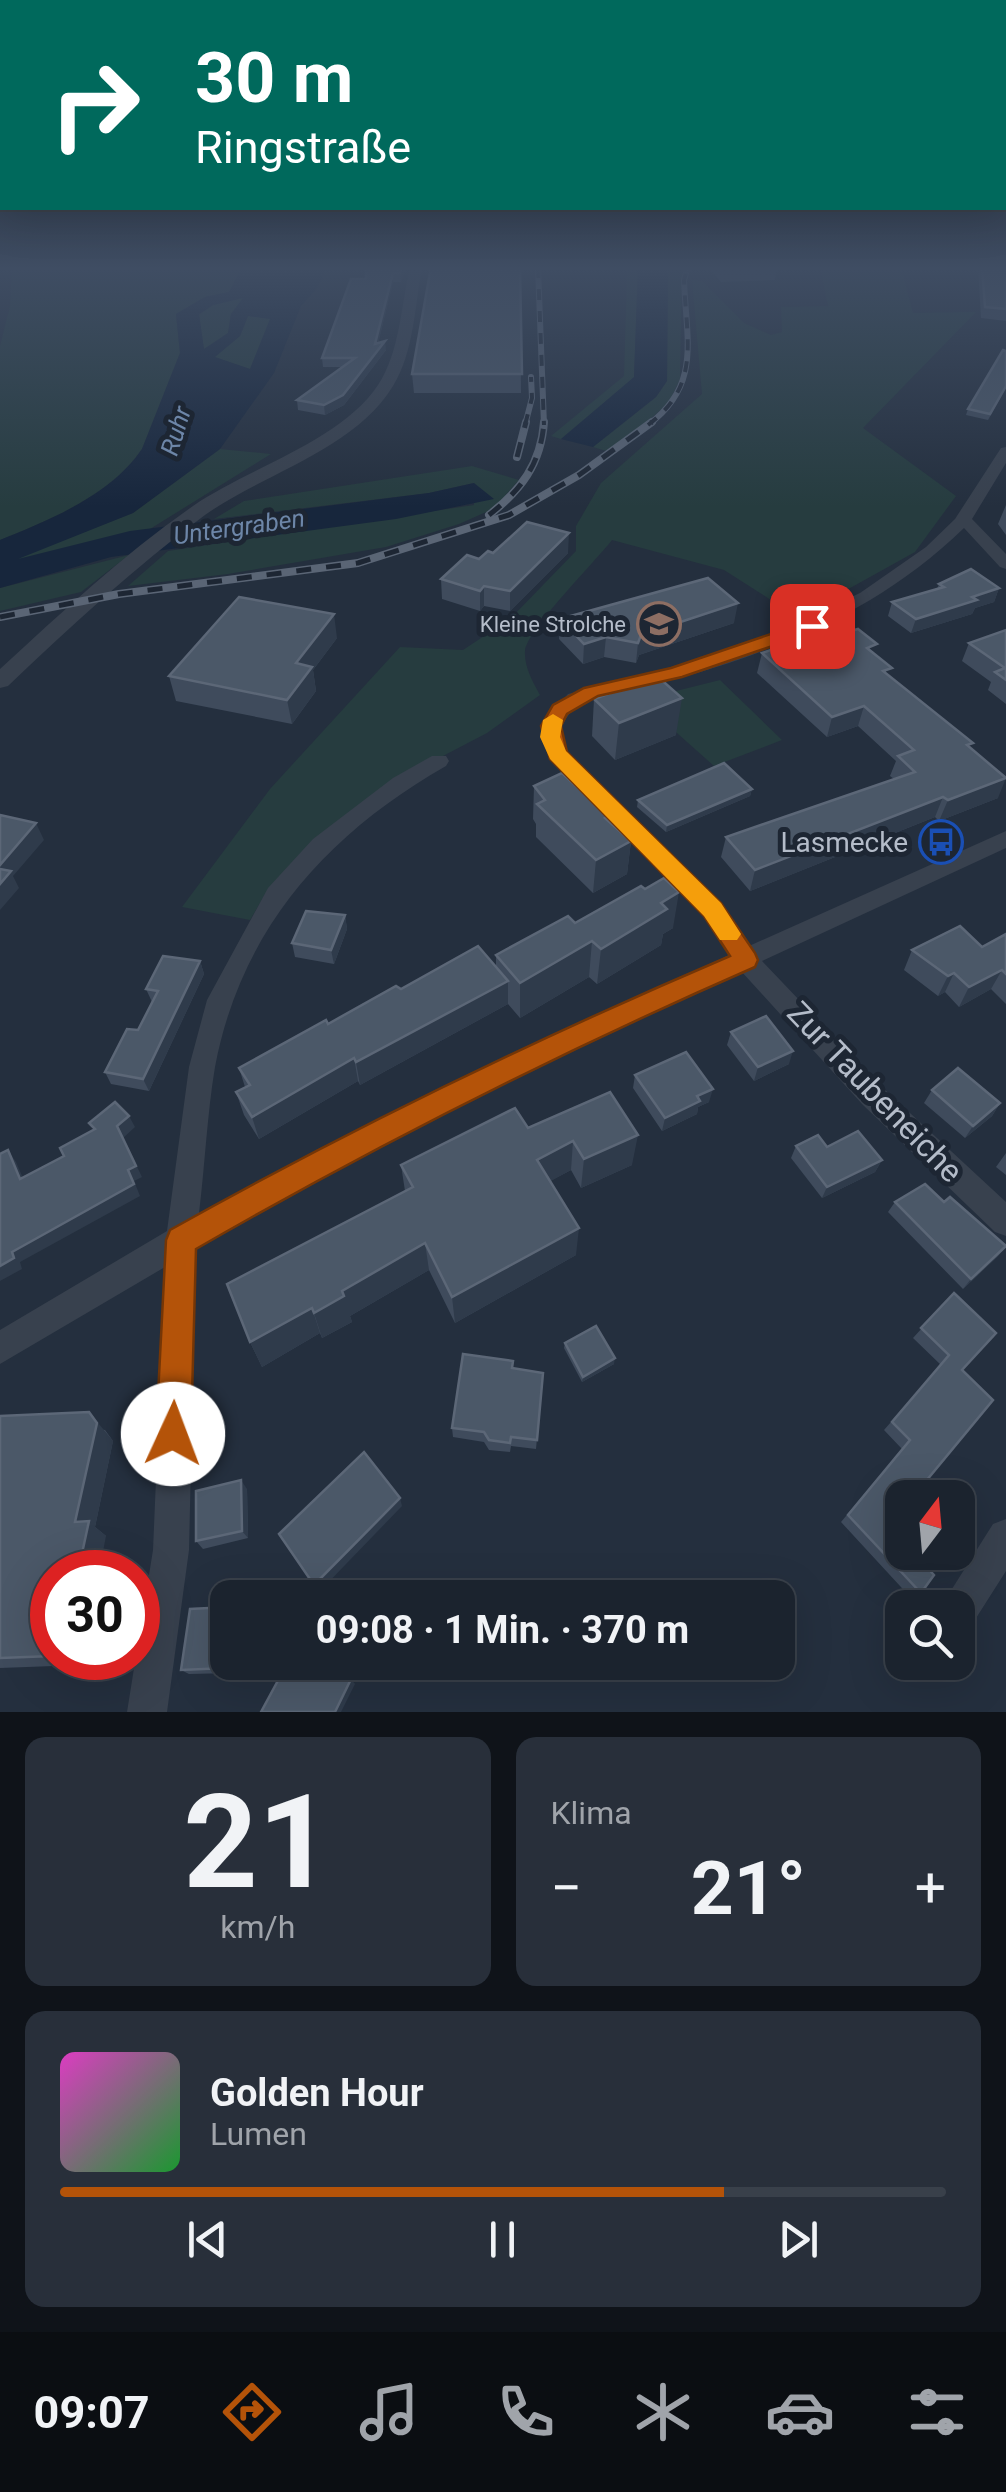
<!DOCTYPE html>
<html lang="de">
<head>
<meta charset="utf-8">
<style>
  :root { --surface:#1b232e; --page:#282f3a; --text:#f1f3f6; --muted:#a0a4aa; --line:#39404a; --accent:#b45309 }
  body { margin:0; font-family:Roboto,sans-serif; background:var(--page); color:var(--text); height:100vh; display:flex; flex-direction:column; font-size:38px; white-space:nowrap }
  * { box-sizing:border-box; margin:0 }
  p { font-size:32px; color:var(--muted) }
  .icon { flex:none; width:55px; height:55px; fill:none; stroke:currentColor; stroke-width:2; stroke-linecap:round; stroke-linejoin:round }
  .map { position:relative; height:1712px; overflow:hidden }
  .drawer { display:flex; flex-direction:column; gap:25px; padding:25px; background:#0f1319; flex:1 }
  .drawer>* { flex:none }
  .guide { position:absolute; left:0px; top:0px; width:1008px; height:210px; box-shadow:0 10px 40px #0002,0 0 0 2px var(--line); background:#00695c; color:#fff; overflow:hidden }
  .needle { width:65px; rotate:16deg }
  .buttons { position:absolute; left:885px; top:1480px; display:grid; gap:20px }
  .buttons a { display:grid; place-items:center; width:90px; height:90px; border-radius:20px; background:var(--surface); box-shadow:0 10px 40px #0002,0 0 0 2px var(--line); font-size:50px }
  .speed { position:absolute; left:30px; top:1550px; display:flex; gap:20px; font-size:50px; font-weight:700; text-align:center }
  .speed>* { display:grid; place-content:center; width:130px; height:130px; border-radius:50%; background:var(--surface); box-shadow:0 10px 40px #0002,0 0 0 2px var(--line); line-height:1 }
  .speed .limit { border:15px solid #d22; background:#fff; color:#111 }
  .pin { position:absolute; display:grid; place-items:center; width:85px; height:85px; color:#fff; margin:-42px; border-radius:20px; box-shadow:0 5px 15px #0006 }
  .me { position:absolute; width:110px; margin:-55px; rotate:2deg; stroke-linejoin:round; filter:drop-shadow(0 0 8px #0008) }
  .turn { display:flex; align-items:center; gap:35px; height:210px; padding:0 30px; font-size:45px }
  .turn .icon { width:130px; height:130px; stroke-width:2.5 }
  .turn b { display:block; font-size:70px; line-height:85px }
  .big { font-size:75px; font-weight:700; line-height:1.1 }
  .drawer .card { flex:1; display:flex; flex-direction:column; justify-content:center; gap:15px; min-width:0; padding:0 35px; border-radius:20px; background:var(--page) }
  .drawer .dial { align-items:center; gap:0 }
  .dial b { font-size:130px; line-height:1 }
  .song { display:flex; align-items:center; gap:30px }
  .cover { width:120px; height:120px; border-radius:15px; background:linear-gradient(135deg,hsl(310 70% 55%),hsl(130 70% 35%)) }
  .played { height:10px; border-radius:5px; background:linear-gradient(90deg,var(--accent) 75%,var(--line) 75%) }
  .keys { display:flex; justify-content:space-around; direction:ltr }
  .heat { display:flex; justify-content:space-between; align-items:center; font-size:55px; direction:ltr }
  .drawer .tiles { flex:1; display:grid; gap:25px; grid-template-columns:1fr 1fr }
  .card:last-child { grid-column:span 2 }
  .trip { position:absolute; left:210px; top:1580px; width:585px; height:100px; border-radius:20px; background:var(--surface); box-shadow:0 10px 40px #0002,0 0 0 2px var(--line); font-weight:700; line-height:100px; text-align:center }
  .tabs { display:flex; height:160px; justify-content:space-around; align-items:center; background:#0b0e12; color:var(--muted) }
  .tabs .icon { width:70px; height:70px }
  .tabs .current { color:var(--accent) }
  .tabs b { font-size:45px; color:var(--text) }
  .map>svg:first-child { display:block }
</style>
</head>
<body>
<div class="map">
<svg width="1006" height="1712" viewBox="0 0 1006 1712">
  <rect width="100%" height="100%" fill="#242f3e"/>
  <g fill="#263c3f">
    <path d="M12,267l231,3 -14,22 -24,5 -29,17 4,39 -38,96c-31,46 -92,71 -142,91v-194l10,-40z"/>
    <polygon points="631,267 638,267 634,378 561,439 551,436 624,376 627,273"/>
    <polygon points="668,267 682,268 680,379 669,402 613,453 593,447 656,397 667,381"/>
    <path d="M820,267h81l12,46 63,-1 -113,116 93,68 -41,56 -117,65 -74,-47 -112,-30c-17,22 -85,90 -87,111 -1,16 8,31 15,44l-53,38 -88,46 -133,114 -16,27 -68,-13 88,-118 130,-142 63,3 48,-32 65,-67v-25l25,-43 101,-89 -10,-114 10,1 42,42 27,12 11,-3 -1,-25 47,-1z"/>
    <polygon points="245,297 231,314 228,333 204,350 199,315 213,305"/>
    <polygon points="248,316 271,318 250,369 214,357 240,336"/>
    <polygon points="220,449 271,454 150,529 22,560 16,558 133,513"/>
    <polygon points="472,466 519,480 493,509 459,524 386,547 228,574 128,586 168,551 474,505 474,483 429,493 214,519 244,501"/>
    <polygon points="129,555 81,592 0,611 0,588"/>
    <polygon points="720,680 782,740 714,766 640,700"/>
  </g>
  <g fill="#17263c" fill-rule="evenodd">
    <path d="M242,267h84l-8,20 -17,19 -27,67 -54,76 -87,64 -115,46 112,-28 299,-38 45,-10 20,16 -98,20 -285,38 -111,31v-48c50,-20 111,-45 142,-91l38,-96 -4,-39 29,-17 24,-5zM243,298l-12,16 -3,19 -24,16 -5,-35 14,-9zM248,316l22,3 -20,50 -35,-12 25,-21z"/>
    <polygon points="638,267 668,267 667,381 656,397 593,447 561,439 634,377"/>
  </g>
  <g fill="none" stroke-linecap="round" stroke-linejoin="round">
    <g fill="#38414e" fill-rule="evenodd">
      <path d="M1006,447v16l-34,56 34,35v15l-6,-2 -36,-39c-78,76 -173,118 -277,148 -35,10 -71,14 -105,26 -34,27 -20,43 2,71l133,127 32,46 257,-115v17l-244,113 121,127 123,114v34l-11,-4 -132,-127 -122,-134c-185,85 -370,172 -545,277l-7,302 -22,162h-40l26,-162 12,-283 -165,97v-34l167,-99 22,-164 18,-67 61,-112 45,-49 80,-61 39,-22h14l3,5 -3,5c-119,68 -205,163 -231,301 -8,48 -10,98 -16,146l202,-106 328,-152 -28,-43 -132,-129 -27,-42 1,-19 25,-28 104,-26 78,-24 110,-51 66,-46 29,-28 46,-71z"/>
      <polygon points="1006,1519 1006,1571 971,1626 958,1632 958,1608 941,1608 945,1600 993,1524"/>
    </g>
    <path fill="#38414e" fill-rule="evenodd" d="M410,267h12c-7,38 -8,85 -29,119 -39,64 -129,87 -188,129 -70,52 -134,111 -197,171l-8,2v-19c62,-57 124,-115 193,-163 55,-38 148,-65 185,-121 22,-33 23,-80 32,-118z"/>
    <g stroke="#5a6575" stroke-width="6">
      <g id="rail-far1">
        <polyline points="538,267 544,425"/>
        <polyline points="525,425 532,398 531,377"/>
        <path d="M648,425c54,-40 38,-86 36,-145l4,-13"/>
      </g>
    </g>
    <g stroke="#5a6575" stroke-width="8">
      <g id="rail">
        <polyline points="517,457 526,422"/>
        <path d="M489,515c32,-25 52,-51 55,-93"/>
        <polyline points="0,617 119,594 358,563 509,515 579,475 652,422"/>
      </g>
    </g>
    <use href="#rail-far1" stroke="#1d2633" stroke-width="4" stroke-dasharray="11" stroke-linecap="butt"/>
    <use href="#rail" stroke="#1d2633" stroke-width="5" stroke-dasharray="15" stroke-linecap="butt"/>
  </g>
  <g fill="#3f4b5c">
    <polygon points="366,267 406,267 401,282 393,282 378,343 386,350 344,405 325,415 298,410 297,400 342,367 323,367 322,358 366,279"/>
    <polygon points="520,267 521,393 414,393 412,374"/>
    <polygon points="708,267 777,267 775,280 721,282"/>
    <polygon points="978,267 1006,267 1006,321 981,318"/>
    <polygon points="1006,351 1006,388 988,420 966,415 968,409"/>
    <polygon points="1006,505 1006,535 998,524"/>
    <polygon points="493,553 568,553 510,611 484,606 480,611 442,599 441,579"/>
    <polygon points="939,584 999,588 994,602 975,608 972,614 911,633 888,616 892,602 937,589"/>
    <polygon points="560,619 734,623 639,655 636,663 604,657 583,664 559,639"/>
    <polygon points="1006,630 1006,704 988,690 991,682 962,661 969,643"/>
    <polygon points="337,638 313,670 316,691 292,724 176,701 169,676"/>
    <polygon points="808,644 874,654 889,677 971,748 998,798 939,821 935,817 750,891 721,857 726,837 894,779 890,776 896,761 858,726 827,737 757,673 762,653"/>
    <polygon points="594,699 676,735 615,760 592,736"/>
    <polygon points="534,786 631,841 627,874 593,893 536,837 536,824 533,819"/>
    <polygon points="752,789 750,796 666,832 637,807 638,800"/>
    <polygon points="345,915 347,929 334,964 295,957 292,943"/>
    <polygon points="575,923 673,928 663,934 661,945 597,984 589,977 520,1018 508,1004 360,1085 358,1081 259,1139 244,1115 236,1092 245,1087 239,1068 401,989 496,967 496,955"/>
    <polygon points="1006,934 1006,1004 991,989 959,1007 945,992 938,996 904,970 912,950 982,947"/>
    <polygon points="200,961 204,974 149,1091 111,1084 105,1072 138,1030 152,1002 146,989"/>
    <polygon points="731,1032 789,1064 754,1081 727,1045"/>
    <polygon points="635,1075 709,1102 698,1107 697,1114 662,1131 633,1088"/>
    <polygon points="932,1090 1000,1103 992,1116 965,1138 924,1103"/>
    <polygon points="610,1092 632,1165 581,1188 571,1170 550,1181 576,1255 455,1323 429,1270 350,1316 352,1322 322,1338 320,1333 262,1367 250,1342 405,1191 401,1165 528,1128"/>
    <polygon points="796,1146 827,1147 882,1160 875,1172 822,1198 791,1158"/>
    <polygon points="1006,1153 1006,1175 996,1167"/>
    <polygon points="895,1202 944,1202 1006,1246 998,1256 963,1289 888,1212"/>
    <polygon points="954,1293 963,1370 917,1492 902,1552 921,1593 912,1599 841,1522 902,1449 884,1430 941,1365 913,1338"/>
    <polygon points="565,1343 614,1364 582,1382 564,1348"/>
    <polygon points="512,1368 543,1373 536,1449 511,1446 510,1452 489,1450 484,1442 453,1437 452,1428"/>
    <polygon points="0,1416 105,1430 113,1441 95,1527 106,1536 52,1572 52,1658 82,1658 81,1665 0,1668"/>
    <polygon points="247,1489 248,1538 203,1549 196,1541"/>
    <polygon points="228,1662 234,1662 233,1673 189,1674 181,1670"/>
  </g>
  <g fill="#2f3b4b">
    <polygon points="402,267 406,267 401,282 400,273"/>
    <polygon points="393,273 393,282 376,352 385,341 386,350 344,405 325,415 324,405 375,344"/>
    <polygon points="569,533 568,553 510,611 510,591"/>
    <polygon points="484,586 484,606 480,611 480,591"/>
    <polygon points="999,588 994,602 975,608 972,614 911,633 916,619 972,597"/>
    <polygon points="738,603 734,623 639,655 636,663 638,643 641,635"/>
    <polygon points="334,614 337,638 313,670 316,691 292,724 287,700 296,663"/>
    <polygon points="606,637 604,657 583,664 584,644"/>
    <polygon points="682,698 676,735 615,760 619,723"/>
    <polygon points="864,706 858,726 827,737 832,717"/>
    <polygon points="1006,778 998,798 939,821 948,800"/>
    <polygon points="752,789 750,796 666,832 667,825"/>
    <polygon points="943,797 935,817 750,891 755,870"/>
    <polygon points="36,823 44,840 13,876 19,888 0,910 0,865"/>
    <polygon points="631,841 627,874 593,893 596,860"/>
    <polygon points="679,892 673,928 663,934 661,945 597,984 601,949 661,903"/>
    <polygon points="345,915 347,929 334,964 331,950"/>
    <polygon points="592,941 589,977 520,1018 520,983"/>
    <polygon points="200,961 204,974 149,1091 143,1079"/>
    <polygon points="1002,970 991,989 959,1007 969,987"/>
    <polygon points="954,973 945,992 938,996 948,976"/>
    <polygon points="508,981 508,1004 360,1085 356,1062"/>
    <polygon points="793,1051 789,1064 754,1081 758,1067"/>
    <polygon points="354,1058 358,1081 259,1139 252,1117"/>
    <polygon points="713,1089 709,1102 698,1107 697,1114 662,1131 665,1118 697,1096"/>
    <polygon points="1000,1103 992,1116 965,1138 973,1126"/>
    <polygon points="129,1116 135,1127 123,1138 142,1177 134,1181 140,1196 20,1262 22,1269 0,1281 0,1266 12,1252 128,1170 117,1126"/>
    <polygon points="638,1135 632,1165 581,1188 584,1159"/>
    <polygon points="573,1141 571,1170 536,1189 537,1160"/>
    <polygon points="8,1150 16,1162 28,1190 20,1179"/>
    <polygon points="882,1160 875,1172 822,1198 827,1187"/>
    <polygon points="579,1228 576,1255 455,1323 452,1297"/>
    <polygon points="425,1243 429,1270 350,1316 352,1322 322,1338 314,1313 342,1291"/>
    <polygon points="1006,1246 998,1256 963,1289 971,1279"/>
    <polygon points="312,1308 320,1333 262,1367 250,1342"/>
    <polygon points="615,1358 614,1364 582,1382 583,1377"/>
    <polygon points="89,1412 113,1441 95,1527 106,1536 99,1572 78,1572 75,1522"/>
    <polygon points="241,1480 247,1489 248,1538 242,1531"/>
    <polygon points="400,1498 402,1506 319,1592 314,1585"/>
    <polygon points="65,1658 82,1658 81,1665"/>
    <polygon points="228,1662 234,1662 233,1673 226,1668"/>
    <polygon points="351,1679 355,1684 341,1712 335,1712"/>
  </g>
  <g fill="#4b5868" stroke="#5c6777" stroke-width="2.5">
    <polygon points="366,267 402,267 400,273 393,273 375,344 385,341 343,395 324,405 297,400 355,358 322,358 351,279 366,279"/>
    <polygon points="431,267 520,267 522,374 412,374"/>
    <polygon points="982,267 1006,267 1006,309 985,307"/>
    <polygon points="1003,350 1006,351 1006,386 990,414 968,409"/>
    <polygon points="527,522 569,533 510,591 484,586 480,591 441,579 467,555 479,559 488,551 493,553"/>
    <polygon points="971,569 999,588 972,597 977,600 916,619 892,602 944,587 939,584"/>
    <polygon points="708,578 738,603 641,635 638,643 606,637 584,644 560,619"/>
    <polygon points="239,597 334,614 296,663 312,667 287,700 169,676"/>
    <polygon points="858,629 877,644 867,648 892,668 883,671 973,743 967,745 1006,778 948,800 943,797 755,870 726,837 915,772 898,756 914,750 864,706 832,717 762,653 802,639 808,644"/>
    <polygon points="1006,630 1006,680 995,672 1005,668 969,643"/>
    <polygon points="657,676 682,698 619,723 594,699"/>
    <polygon points="724,763 752,789 667,825 638,800"/>
    <polygon points="562,773 609,816 605,818 631,841 596,860 537,804 545,800 534,786"/>
    <polygon points="0,815 36,823 0,865"/>
    <polygon points="0,869 11,871 0,884"/>
    <polygon points="664,878 679,892 661,903 667,909 601,949 592,941 520,983 496,955 568,916 575,923 641,886 645,889"/>
    <polygon points="306,911 345,915 331,950 292,943"/>
    <polygon points="960,926 982,947 1006,934 1006,974 1002,970 969,987 954,973 948,976 912,950"/>
    <polygon points="478,946 508,981 356,1062 354,1058 252,1117 236,1092 250,1085 239,1068 326,1020 328,1024 396,986 401,989"/>
    <polygon points="163,956 200,961 143,1079 105,1072 127,1029 138,1030 158,991 146,989"/>
    <polygon points="766,1016 793,1051 758,1067 731,1032"/>
    <polygon points="686,1052 713,1089 697,1096 700,1101 665,1118 635,1075"/>
    <polygon points="958,1068 1000,1103 973,1126 932,1090"/>
    <polygon points="610,1092 638,1135 584,1159 573,1141 537,1160 579,1228 452,1297 425,1243 342,1291 344,1296 314,1313 312,1308 250,1342 227,1284 413,1187 401,1165 515,1108 528,1128"/>
    <polygon points="115,1102 129,1116 117,1126 136,1166 128,1170 134,1184 12,1252 14,1258 0,1266 0,1154 8,1150 20,1179 64,1156 60,1148 95,1129 89,1123"/>
    <polygon points="858,1131 882,1160 827,1187 796,1146 818,1135 827,1147"/>
    <polygon points="925,1184 944,1202 950,1197 1006,1246 971,1279 895,1202"/>
    <polygon points="954,1293 996,1333 962,1370 993,1400 917,1492 923,1498 902,1498 902,1552 913,1552 934,1575 921,1593 848,1515 910,1440 892,1422 949,1355 921,1328"/>
    <polygon points="596,1326 615,1358 583,1377 565,1343"/>
    <polygon points="463,1354 513,1361 512,1368 543,1373 537,1440 511,1437 510,1443 489,1440 484,1432 452,1428"/>
    <polygon points="89,1412 97,1423 75,1522 89,1521 78,1572 52,1572 52,1656 0,1658 0,1416"/>
    <polygon points="364,1452 400,1498 314,1585 279,1534"/>
    <polygon points="241,1480 242,1531 196,1541 196,1491"/>
    <polygon points="228,1607 226,1668 181,1670 190,1609"/>
    <polygon points="288,1662 329,1662 351,1679 335,1712 261,1712"/>
  </g>
  <linearGradient id="sky" x2="0" y2="1"><stop stop-color="#141a22"/><stop offset="0.53" stop-color="#3f4d63"/><stop offset="1" stop-color="#3f4d63" stop-opacity="0"/></linearGradient>
  <rect width="1006" height="507" fill="url(#sky)"/>
  <path fill="#b45309" stroke="#753606" stroke-width="2.5" d="M812,620l7,2v8l-137,47 -84,19 -31,18 -6,12 6,26 154,151 34,50 3,7 -3,7c-192,84 -377,177 -559,282l-5,185 -5,12 -13,5 -12,-5 -5,-12 10,-194 4,-10c182,-102 368,-192 560,-274l-26,-40 -154,-157 -9,-33 12,-21 31,-17 87,-20z"/>
  <polygon fill="#f59e0b" points="553,714 563,720 560,737 566,751 721,903 741,934 737,940 720,940 704,916 550,759 540,737 543,720"/>
  <defs>
    <g id="school-ring" transform="scale(2.25)"><circle r="9.5" fill="#1d2633" stroke="#8d6e63" stroke-width="1.5"/><path d="M0-5L7-2L0 1L-7-2ZM-4 1L0 2.5L4 1V4Q0 6-4 4Z" fill="#8d6e63"/></g>
    <g id="bus-ring" transform="scale(2.25)"><circle r="9.5" fill="#1d2633" stroke="#1a4fb4" stroke-width="1.5"/><path d="M-5-6H5V4H4V6H2V4H-2V6H-4V4H-5ZM-3.5-4V0h7V-4ZM-3.5 1.2v1.5H-2V1.2ZM2 1.2v1.5H3.5V1.2Z" fill="#1a4fb4"/></g>
  </defs>
  <g fill-rule="evenodd">
    <use href="#school-ring" x="659" y="624"/>
    <use href="#bus-ring" x="941" y="842"/>
  </g>
  <g text-anchor="middle" dominant-baseline="central" stroke-width="10" stroke-linejoin="round" paint-order="stroke">
    <g font-size="22" fill="#b4bcc9" stroke="#1d2633" text-anchor="end">
      <text x="626" y="624">Kleine Strolche</text>
    </g>
    <g font-size="25" font-style="italic" fill="#6d86a8" stroke="#1d2633">
      <text transform="translate(176 431) rotate(-73)">Ruhr</text>
      <text transform="translate(239 527) rotate(-8)">Untergraben</text>
    </g>
    <g font-size="28" fill="#b4bcc9" stroke="#1d2633" text-anchor="end">
      <text x="908" y="842">Lasmecke</text>
    </g>
    <g font-size="32" fill="#b4bcc9" stroke="#1d2633">
      <text transform="translate(875 1092) rotate(46)">Zur Taubeneiche</text>
    </g>
  </g>
</svg>
<div class="buttons">
<a><svg class="needle" viewBox="-14 -14 28 28"><path d="M0-13l5 13h-10z" fill="#e53935"/><path d="M0 13l5-13h-10z" fill="#a0a4aa"/></svg></a>
<a><svg class="icon" aria-label="search" viewBox="0 0 24 24"><circle cx="10" cy="10" r="6"/><path d="M15 15l6 6"/></svg></a>
</div>
<div class="speed"><div class="limit">30</div></div>
<div class="pin" style="left:812px;top:626px;background:#d93025"><svg class="icon" aria-label="arrive" viewBox="0 0 24 24"><path d="M6 21V4h12l-3 4 3 4H6"/></svg></div>
<svg class="me" style="left:173px;top:1434px" viewBox="-20 -20 40 40"><circle r="19" fill="#fff"/><path d="M0-13L10 11 0 6-10 11z" fill="#b45309"/></svg>
<div class="trip">09:08 · 1 Min. · 370 m</div>
<div class="guide">
<div class="turn"><svg class="icon" aria-label="right" viewBox="0 0 24 24"><path d="M7 20v-9h11M14 6l5 5-5 5"/></svg><div><b>30 m</b>Ringstraße</div></div>
</div>
</div>
<section class="drawer">
<div class="tiles">
<div class="card dial"><b>21</b><p>km/h</p></div>
<div class="card"><p>Klima</p>
<div class="heat"><a>−</a><b class="big">21°</b><a>+</a></div>
</div>
<div class="card">
<div class="song"><i class="cover"></i><div><b>Golden Hour</b><p>Lumen</p></div></div>
<div class="played"></div>
<div class="keys"><svg class="icon" aria-label="previous" viewBox="0 0 24 24"><path d="M18 5L8 12l10 7zM5 5v14"/></svg><svg class="icon" aria-label="pause" viewBox="0 0 24 24"><path d="M8 5v14M16 5v14"/></svg><svg class="icon" aria-label="next" viewBox="0 0 24 24"><path d="M6 5l10 7-10 7zM19 5v14"/></svg></div>
</div>
</div>
</section>
<nav class="tabs">
<b>09:07</b>
<svg class="icon current" aria-label="directions" viewBox="0 0 24 24"><path d="M12 3l9 9-9 9-9-9zM9 14v-3h6M13 9l2 2-2 2"/></svg>
<svg class="icon" aria-label="music" viewBox="0 0 24 24"><path d="M9 18V5l10-2v13"/><circle cx="6" cy="18" r="3"/><circle cx="16" cy="16" r="3"/></svg>
<svg class="icon" aria-label="phone" viewBox="0 0 24 24"><path d="M5 4h4l2 5-3 2q2 4 5 5l2-3 5 2v4C11 20 4 13 5 4z"/></svg>
<svg class="icon" aria-label="climate" viewBox="0 0 24 24"><path d="M12 3v18M4 7l16 10M4 17L20 7"/></svg>
<svg class="icon" aria-label="car" viewBox="0 0 24 24"><path d="M5 17H2v-5l4-1 3-4h7l3 4 3 1v5h-3M9 17h6M6 11h13"/><circle cx="7" cy="17" r="2"/><circle cx="17" cy="17" r="2"/></svg>
<svg class="icon" aria-label="filters" viewBox="0 0 24 24"><path d="M4 7h16M4 17h16"/><circle cx="9" cy="7" r="2"/><circle cx="15" cy="17" r="2"/></svg>
</nav>
</body>
</html>
